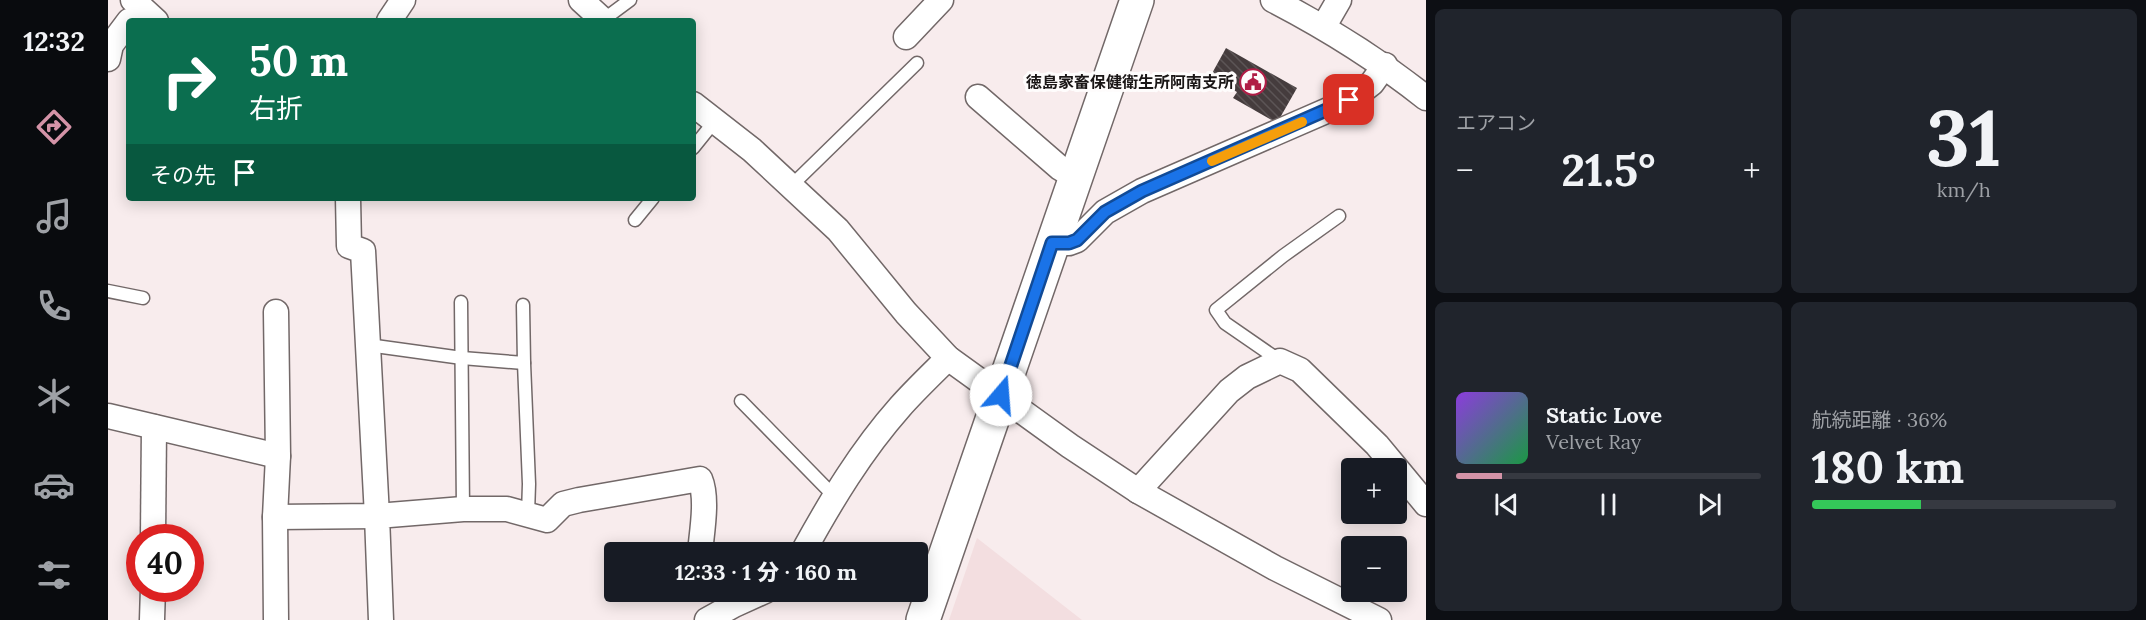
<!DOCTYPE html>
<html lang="ja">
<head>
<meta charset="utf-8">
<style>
  :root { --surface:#171b24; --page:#20242c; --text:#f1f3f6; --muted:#9ea1a6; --line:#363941; --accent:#d493a7 }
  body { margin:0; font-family:Lora,"Noto Sans JP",serif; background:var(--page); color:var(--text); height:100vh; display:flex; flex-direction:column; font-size:22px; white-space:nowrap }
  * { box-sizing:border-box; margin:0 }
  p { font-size:20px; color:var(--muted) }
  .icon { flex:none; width:33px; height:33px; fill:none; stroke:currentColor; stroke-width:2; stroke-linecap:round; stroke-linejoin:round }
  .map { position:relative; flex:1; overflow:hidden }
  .details { display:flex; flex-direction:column; gap:9px; padding:9px; background:#0d0f14; width:720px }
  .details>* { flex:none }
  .top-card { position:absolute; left:18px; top:18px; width:570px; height:183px; border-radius:6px; box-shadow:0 3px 15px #0003; background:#0b6e4f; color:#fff; overflow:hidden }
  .buttons { position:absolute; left:1233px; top:458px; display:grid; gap:12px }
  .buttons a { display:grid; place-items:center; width:66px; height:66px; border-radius:6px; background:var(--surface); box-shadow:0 3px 15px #0003; font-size:30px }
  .speed { position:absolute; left:18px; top:524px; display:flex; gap:12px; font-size:30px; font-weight:700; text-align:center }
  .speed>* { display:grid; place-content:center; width:78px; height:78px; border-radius:50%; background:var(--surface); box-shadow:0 3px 15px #0003; line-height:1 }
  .speed .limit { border:9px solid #d22; background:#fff; color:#111 }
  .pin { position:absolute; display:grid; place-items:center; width:51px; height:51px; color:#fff; margin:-26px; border-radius:12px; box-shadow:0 3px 9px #0006 }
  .me { position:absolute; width:66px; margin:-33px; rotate:18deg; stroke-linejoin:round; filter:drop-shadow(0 0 4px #0008) }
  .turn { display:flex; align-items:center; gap:21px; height:126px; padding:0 24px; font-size:27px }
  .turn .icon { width:78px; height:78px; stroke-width:2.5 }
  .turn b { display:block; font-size:42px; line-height:51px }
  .then { display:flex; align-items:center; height:57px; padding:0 24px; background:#0003; gap:12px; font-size:22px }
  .big { font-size:45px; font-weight:800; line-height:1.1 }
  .details .widget { flex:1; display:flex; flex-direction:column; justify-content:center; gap:9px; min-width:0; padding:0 21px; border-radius:9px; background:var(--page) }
  .details .dial { align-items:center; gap:0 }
  .dial b { font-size:78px; line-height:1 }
  .song { display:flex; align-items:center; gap:18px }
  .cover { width:72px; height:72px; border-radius:9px; background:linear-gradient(135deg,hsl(270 70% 55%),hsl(140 70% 35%)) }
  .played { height:6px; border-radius:3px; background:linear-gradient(90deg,var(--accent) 15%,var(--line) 15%) }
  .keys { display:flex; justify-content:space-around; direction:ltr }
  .heat { display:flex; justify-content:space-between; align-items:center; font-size:33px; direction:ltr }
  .charge { height:9px; border-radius:4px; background:linear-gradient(90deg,#34c759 36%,var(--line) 0) }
  .details .tiles { flex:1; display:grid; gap:9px; grid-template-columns:repeat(2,1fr) }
  .trip { position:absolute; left:496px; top:542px; width:324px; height:60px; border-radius:6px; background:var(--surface); box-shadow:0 3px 15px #0003; font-weight:800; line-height:60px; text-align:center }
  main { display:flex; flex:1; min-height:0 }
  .tabs { display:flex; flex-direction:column; width:108px; justify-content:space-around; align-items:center; background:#090b0e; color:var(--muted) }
  .tabs .icon { width:42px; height:42px }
  .tabs .current { color:var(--accent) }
  .tabs b { font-size:27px; color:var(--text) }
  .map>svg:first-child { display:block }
</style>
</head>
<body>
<main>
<nav class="tabs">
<b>12:32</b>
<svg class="icon current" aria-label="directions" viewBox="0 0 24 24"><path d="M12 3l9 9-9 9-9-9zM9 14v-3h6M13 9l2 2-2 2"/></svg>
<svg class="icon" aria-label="music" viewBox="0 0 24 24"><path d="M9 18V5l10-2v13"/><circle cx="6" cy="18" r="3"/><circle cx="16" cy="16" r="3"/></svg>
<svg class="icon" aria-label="phone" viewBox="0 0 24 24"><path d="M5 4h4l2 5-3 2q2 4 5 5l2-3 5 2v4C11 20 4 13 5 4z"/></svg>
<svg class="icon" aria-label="climate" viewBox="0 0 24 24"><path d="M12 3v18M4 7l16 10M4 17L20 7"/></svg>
<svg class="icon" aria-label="car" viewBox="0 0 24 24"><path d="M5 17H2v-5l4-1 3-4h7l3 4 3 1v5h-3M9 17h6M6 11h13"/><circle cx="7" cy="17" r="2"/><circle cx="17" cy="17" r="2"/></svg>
<svg class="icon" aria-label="filters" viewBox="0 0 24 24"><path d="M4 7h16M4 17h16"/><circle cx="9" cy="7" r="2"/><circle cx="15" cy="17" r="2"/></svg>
</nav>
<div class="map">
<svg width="1318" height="620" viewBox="0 0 1318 620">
  <defs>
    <pattern id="building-back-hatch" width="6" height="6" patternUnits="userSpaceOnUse" patternTransform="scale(1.5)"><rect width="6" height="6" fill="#453c3d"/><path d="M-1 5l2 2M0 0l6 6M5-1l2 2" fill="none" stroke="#5c5556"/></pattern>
  </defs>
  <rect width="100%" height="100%" fill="#f8eced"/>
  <polygon fill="#f3dee0" points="869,538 974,620 841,620"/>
  <polygon fill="url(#building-back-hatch)" points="1118,48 1189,88 1169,123 1125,98 1129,92 1102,77"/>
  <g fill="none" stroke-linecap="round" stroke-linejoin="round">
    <g stroke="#726868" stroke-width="15">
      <g id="lane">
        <polyline points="495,20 522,0"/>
        <polyline points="585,148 606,122"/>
        <polyline points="683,186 809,63"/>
        <polyline points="527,220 545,198"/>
        <polyline points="0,291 35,298"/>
        <polyline points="353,302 355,509"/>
        <polyline points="260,345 354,358 416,363 415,305"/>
        <polyline points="1172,361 1117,323 1108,310 1175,256 1231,216"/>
        <polyline points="416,363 421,484 420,514"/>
        <polyline points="633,401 726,496"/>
      </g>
    </g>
    <g stroke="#726868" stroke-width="27">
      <g id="street">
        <polyline points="25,0 48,21"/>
        <polyline points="473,0 496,21"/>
        <path d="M1165,0c56,29 104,59 153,98"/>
        <polyline points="281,21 295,0"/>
        <polyline points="1216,26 1231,0"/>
        <polyline points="798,37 833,0"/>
        <polyline points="0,59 3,45 21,21"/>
        <polyline points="870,97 952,168 967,177"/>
        <polyline points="585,104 644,150 730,230 798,313 840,358 962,446 1030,491 1167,568 1271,620"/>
        <polyline points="944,243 961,243 969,240 997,212 1034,191 1241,101 1264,83 1277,65"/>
        <polyline points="168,312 170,456 167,517 168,620"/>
        <polyline points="0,416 170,456"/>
        <polyline points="1030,491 1121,391 1139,377 1172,361 1192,370 1269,445 1318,504"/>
        <polyline points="167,517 269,516 255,251 241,246 240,198"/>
        <polyline points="45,537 46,427"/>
        <path d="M695,552c28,-51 58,-101 97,-145 15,-17 32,-33 48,-49"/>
        <polyline points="44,620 45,588"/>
        <path d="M273,620l-4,-104 86,-7h44l40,11 16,-16 16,-4 121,-21c8,19 2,52 0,73"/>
        <polyline points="599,620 626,605 657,591"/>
      </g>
    </g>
    <g stroke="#726868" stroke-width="36">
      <polyline id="secondary" points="815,620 1029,0"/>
    </g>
    <use href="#lane" stroke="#fff" stroke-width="12"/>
    <use href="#street" stroke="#fff" stroke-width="24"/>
    <use href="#secondary" stroke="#fff" stroke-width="33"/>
  </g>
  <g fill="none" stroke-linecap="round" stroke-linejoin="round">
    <g stroke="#114b97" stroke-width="15">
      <polyline id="route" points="893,395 944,243 961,243 969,240 997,212 1034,191 1241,100"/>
    </g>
    <use href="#route" stroke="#1a73e8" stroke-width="10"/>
    <polyline stroke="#f59e0b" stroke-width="10" points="1104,161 1194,122"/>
  </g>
  <defs>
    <g id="civic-ring" transform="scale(1.35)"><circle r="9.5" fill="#fefcfc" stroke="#b01d46" stroke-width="1.5"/><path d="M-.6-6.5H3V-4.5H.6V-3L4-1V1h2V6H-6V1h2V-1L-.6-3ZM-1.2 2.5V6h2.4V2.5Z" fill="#b01d46"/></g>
  </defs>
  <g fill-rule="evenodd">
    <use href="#civic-ring" x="1145" y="82"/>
  </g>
  <g text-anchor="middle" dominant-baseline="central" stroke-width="6" stroke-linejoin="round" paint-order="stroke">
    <g font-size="16" font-weight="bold" fill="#1a1616" stroke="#fefcfc" text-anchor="end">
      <text x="1126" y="82">徳島家畜保健衛生所阿南支所</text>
    </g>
  </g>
</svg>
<div class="buttons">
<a>+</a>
<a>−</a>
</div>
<div class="speed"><div class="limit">40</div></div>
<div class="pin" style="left:1241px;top:100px;background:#d93025"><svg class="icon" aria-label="arrive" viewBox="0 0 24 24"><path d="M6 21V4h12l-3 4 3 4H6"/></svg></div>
<svg class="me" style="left:893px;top:395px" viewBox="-20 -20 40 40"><circle r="19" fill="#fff"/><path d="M0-13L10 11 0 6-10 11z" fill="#1a73e8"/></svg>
<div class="trip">12:33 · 1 分 · 160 m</div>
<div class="top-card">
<div class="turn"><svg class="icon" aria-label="right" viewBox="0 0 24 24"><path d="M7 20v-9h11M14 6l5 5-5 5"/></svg><div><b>50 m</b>右折</div></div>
<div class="then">その先<svg class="icon" aria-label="arrive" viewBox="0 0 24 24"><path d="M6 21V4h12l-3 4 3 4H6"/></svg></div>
</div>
</div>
<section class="details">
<div class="tiles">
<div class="widget"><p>エアコン</p>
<div class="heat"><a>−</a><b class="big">21.5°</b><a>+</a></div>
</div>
<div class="widget dial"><b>31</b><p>km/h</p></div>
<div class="widget">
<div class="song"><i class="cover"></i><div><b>Static Love</b><p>Velvet Ray</p></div></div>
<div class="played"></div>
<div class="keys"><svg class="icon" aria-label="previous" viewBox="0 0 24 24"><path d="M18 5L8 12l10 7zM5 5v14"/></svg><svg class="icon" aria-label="pause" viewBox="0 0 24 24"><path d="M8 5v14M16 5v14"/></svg><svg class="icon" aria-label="next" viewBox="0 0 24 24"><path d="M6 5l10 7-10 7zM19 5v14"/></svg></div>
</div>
<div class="widget"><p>航続距離 · 36%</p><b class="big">180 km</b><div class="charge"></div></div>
</div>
</section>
</main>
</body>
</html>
